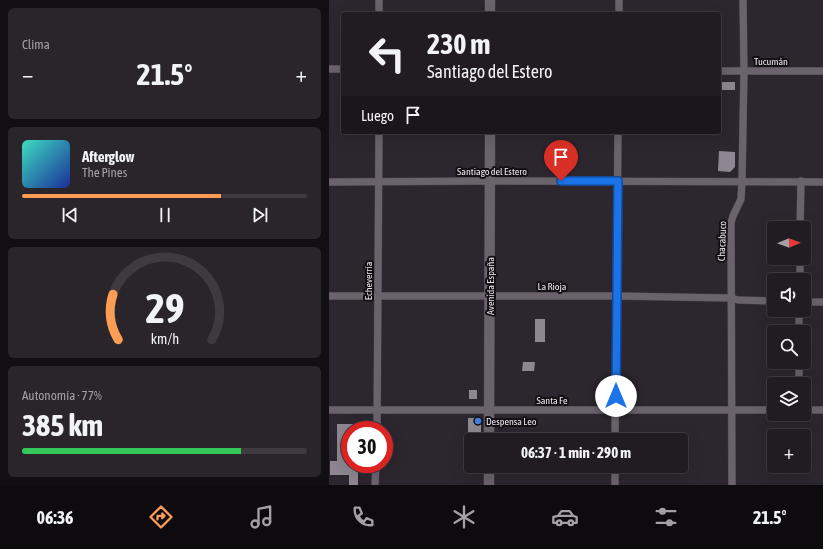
<!DOCTYPE html>
<html lang="es">
<head>
<meta charset="utf-8">
<style>
  :root { --surface:#211c22; --page:#29252a; --text:#f1f3f6; --muted:#a2a1a5; --line:#3e3a40; --accent:#fd9d55 }
  body { margin:0; font-family:"Asap Condensed",sans-serif; background:var(--page); color:var(--text); height:100vh; display:flex; flex-direction:column; font-size:15px; white-space:nowrap }
  * { box-sizing:border-box; margin:0 }
  p { font-size:13px; color:var(--muted) }
  .icon { flex:none; width:22px; height:22px; fill:none; stroke:currentColor; stroke-width:2; stroke-linecap:round; stroke-linejoin:round }
  .map { position:relative; flex:1; overflow:hidden }
  .panel { display:flex; flex-direction:column; gap:8px; padding:8px; background:#120f13; width:329px }
  .panel>* { flex:none }
  .banner { position:absolute; left:12px; top:12px; width:380px; height:122px; border-radius:4px; box-shadow:0 4px 16px #0002,0 0 0 1px var(--line); background:#211c22; color:var(--text); overflow:hidden }
  .needle { width:26px; rotate:89deg }
  .tools { position:absolute; left:438px; top:221px; display:grid; gap:8px }
  .tools a { display:grid; place-items:center; width:44px; height:44px; border-radius:4px; background:var(--surface); box-shadow:0 4px 16px #0002,0 0 0 1px var(--line); font-size:20px }
  .speed { position:absolute; left:12px; top:421px; display:flex; gap:8px; font-size:20px; font-weight:700; text-align:center }
  .speed>* { display:grid; place-content:center; width:52px; height:52px; border-radius:50%; background:var(--surface); box-shadow:0 4px 16px #0002,0 0 0 1px var(--line); line-height:1 }
  .speed .limit { border:6px solid #d22; background:#fff; color:#111 }
  .pin { position:absolute; display:grid; place-items:center; width:34px; height:34px; color:#fff; margin:-41px -17px; border-radius:50% 50% 50% 0; rotate:-45deg; box-shadow:0 0 4px #0007 }
  .pin .icon { rotate:45deg }
  .me { position:absolute; width:44px; margin:-22px; rotate:0deg; stroke-linejoin:round; filter:drop-shadow(0 0 3px #0008) }
  .turn { display:flex; align-items:center; gap:14px; height:84px; padding:0 20px; font-size:18px }
  .turn .icon { width:52px; height:52px; stroke-width:2.5 }
  .turn b { display:block; font-size:28px; line-height:34px }
  .then { display:flex; align-items:center; height:38px; padding:0 20px; background:#0003; gap:8px; font-size:15px }
  .big { font-size:30px; font-weight:700; line-height:1.1 }
  .panel .card { flex:1; display:flex; flex-direction:column; justify-content:center; gap:6px; min-width:0; padding:0 14px; border-radius:6px; background:var(--page) }
  .panel .dial { align-items:center; gap:0 }
  .dial svg { height:104px; overflow:visible; fill:none; stroke:var(--line); stroke-width:7; stroke-linecap:round; text-anchor:middle }
  .dial text { fill:var(--text); stroke:none }
  .song { display:flex; align-items:center; gap:12px }
  .cover { width:48px; height:48px; border-radius:6px; background:linear-gradient(135deg,hsl(170 70% 55%),hsl(230 70% 35%)) }
  .played { height:4px; border-radius:2px; background:linear-gradient(90deg,var(--accent) 70%,var(--line) 70%) }
  .keys { display:flex; justify-content:space-around; direction:ltr }
  .heat { display:flex; justify-content:space-between; align-items:center; font-size:22px; direction:ltr }
  .charge { height:6px; border-radius:3px; background:linear-gradient(90deg,#34c759 77%,var(--line) 0) }
  .trip { position:absolute; left:135px; top:433px; width:224px; height:40px; border-radius:4px; background:var(--surface); box-shadow:0 4px 16px #0002,0 0 0 1px var(--line); font-weight:700; line-height:40px; text-align:center }
  .tabs { display:flex; height:64px; justify-content:space-around; align-items:center; background:#0d0b0e; color:var(--muted) }
  .tabs .icon { width:28px; height:28px }
  .tabs .current { color:var(--accent) }
  .tabs b { font-size:18px; color:var(--text) }
  main { display:flex; flex:1; min-height:0 }
  .map>svg:first-child { display:block }
</style>
</head>
<body>
<main>
<section class="panel">
<div class="card"><p>Clima</p>
<div class="heat"><a>−</a><b class="big">21.5°</b><a>+</a></div>
</div>
<div class="card">
<div class="song"><i class="cover"></i><div><b>Afterglow</b><p>The Pines</p></div></div>
<div class="played"></div>
<div class="keys"><svg class="icon" aria-label="previous" viewBox="0 0 24 24"><path d="M18 5L8 12l10 7zM5 5v14"/></svg><svg class="icon" aria-label="pause" viewBox="0 0 24 24"><path d="M8 5v14M16 5v14"/></svg><svg class="icon" aria-label="next" viewBox="0 0 24 24"><path d="M6 5l10 7-10 7zM19 5v14"/></svg></div>
</div>
<div class="card dial"><svg viewBox="0 0 100 80">
<path d="M14 69A42 42 0 1 1 86 69"/>
<path d="M14 69A42 42 0 0 1 10 34" stroke="#fd9d55"/>
<text x="50" y="56" font-size="32" font-weight="700">29</text>
<text x="50" y="72" font-size="11">km/h</text>
</svg></div>
<div class="card"><p>Autonomía · 77%</p><b class="big">385 km</b><div class="charge"></div></div>
</section>
<div class="map">
<svg width="494" height="485" viewBox="0 0 494 485">
  <rect width="100%" height="100%" fill="#2c262e"/>
  <g fill="#8e8791">
    <rect x="390" y="82" width="16" height="8"/>
    <polygon points="390,151 406,152 406,167 401,172 389,171"/>
    <rect x="206" y="319" width="10" height="23"/>
    <polygon points="194,362 206,362 205,371 193,371"/>
    <rect x="140" y="390" width="8" height="9"/>
    <polygon points="139,418 149,418 152,421 152,436 139,436"/>
    <polygon points="8,424 30,424 30,430 21,430 21,464 29,464 29,485 20,485 20,475 1,475 1,461 8,461"/>
  </g>
  <g fill="none" stroke-linecap="round" stroke-linejoin="round">
    <g stroke="#48434a" stroke-width="8">
      <g id="street">
        <polyline points="50,14 50,0"/>
        <polyline points="290,14 290,0"/>
        <polyline points="0,69 14,69"/>
        <polyline points="390,71 494,71"/>
        <polyline points="0,182 161,181 494,182"/>
        <polyline points="471,228 472,181"/>
        <polyline points="471,280 471,258"/>
        <polyline points="0,296 287,296 402,298 409,300 445,301"/>
        <polyline points="475,302 494,302"/>
        <polyline points="470,310 470,332"/>
        <polyline points="470,362 470,384"/>
        <polyline points="0,410 445,410"/>
        <polyline points="475,410 494,410"/>
        <polyline points="48,430 50,132"/>
        <polyline points="286,440 289,132"/>
        <polyline points="46,485 47,464"/>
        <polyline points="286,485 286,466"/>
        <polyline points="403,485 402,223 404,216 412,199 413,181 415,71 414,0"/>
      </g>
    </g>
    <g stroke="#48434a" stroke-width="11">
      <g id="secondary">
        <polyline points="161,14 161,0"/>
        <polyline points="160,440 161,132"/>
        <polyline points="160,485 160,466"/>
      </g>
    </g>
    <use href="#street" stroke="#6a636c" stroke-width="7"/>
    <use href="#secondary" stroke="#6a636c" stroke-width="10"/>
  </g>
  <g fill="none" stroke-linecap="round" stroke-linejoin="round">
    <g stroke="#114b97" stroke-width="10">
      <polyline id="route" points="232,181 289,181 287,396"/>
    </g>
    <use href="#route" stroke="#1a73e8" stroke-width="7"/>
  </g>
  <circle fill="#3f7fe0" stroke="#131014" stroke-width="1.5" cx="149" cy="421" r="4"/>
  <g text-anchor="middle" dominant-baseline="central" stroke-width="4" stroke-linejoin="round" paint-order="stroke">
    <g font-size="10" fill="#ebe7ed" stroke="#131014">
      <text x="442" y="61">Tucumán</text>
      <text x="163" y="171">Santiago del Estero</text>
      <text transform="translate(393 241) rotate(-88)">Chacabuco</text>
      <text transform="translate(39 281) rotate(-90)">Echeverría</text>
      <text transform="translate(161 286) rotate(-90)">Avenida España</text>
      <text x="223" y="286">La Rioja</text>
      <text x="223" y="400">Santa Fe</text>
    </g>
    <g font-size="10" fill="#ebe7ed" stroke="#131014" text-anchor="start">
      <text x="157" y="421">Despensa Leo</text>
    </g>
  </g>
</svg>
<div class="tools">
<a><svg class="needle" viewBox="-14 -14 28 28"><path d="M0-13l5 13h-10z" fill="#e53935"/><path d="M0 13l5-13h-10z" fill="#a2a1a5"/></svg></a>
<a><svg class="icon" aria-label="sound" viewBox="0 0 24 24"><path d="M4 9h4l5-4v14l-5-4H4zM17 9q2 3 0 6"/></svg></a>
<a><svg class="icon" aria-label="search" viewBox="0 0 24 24"><circle cx="10" cy="10" r="6"/><path d="M15 15l6 6"/></svg></a>
<a><svg class="icon" aria-label="layers" viewBox="0 0 24 24"><path d="M12 4l9 5-9 5-9-5zM3 14l9 5 9-5"/></svg></a>
<a>+</a>
</div>
<div class="speed"><div class="limit">30</div></div>
<div class="pin" style="left:232px;top:181px;background:#d93025"><svg class="icon" aria-label="arrive" viewBox="0 0 24 24"><path d="M6 21V4h12l-3 4 3 4H6"/></svg></div>
<svg class="me" style="left:287px;top:396px" viewBox="-20 -20 40 40"><circle r="19" fill="#fff"/><path d="M0-13L10 11 0 6-10 11z" fill="#1a73e8"/></svg>
<div class="trip">06:37 · 1 min · 290 m</div>
<div class="banner">
<div class="turn"><svg class="icon" aria-label="left" viewBox="0 0 24 24"><path d="M17 20v-9H6M10 6l-5 5 5 5"/></svg><div><b>230 m</b>Santiago del Estero</div></div>
<div class="then">Luego<svg class="icon" aria-label="arrive" viewBox="0 0 24 24"><path d="M6 21V4h12l-3 4 3 4H6"/></svg></div>
</div>
</div>
</main>
<nav class="tabs">
<b>06:36</b>
<svg class="icon current" aria-label="directions" viewBox="0 0 24 24"><path d="M12 3l9 9-9 9-9-9zM9 14v-3h6M13 9l2 2-2 2"/></svg>
<svg class="icon" aria-label="music" viewBox="0 0 24 24"><path d="M9 18V5l10-2v13"/><circle cx="6" cy="18" r="3"/><circle cx="16" cy="16" r="3"/></svg>
<svg class="icon" aria-label="phone" viewBox="0 0 24 24"><path d="M5 4h4l2 5-3 2q2 4 5 5l2-3 5 2v4C11 20 4 13 5 4z"/></svg>
<svg class="icon" aria-label="climate" viewBox="0 0 24 24"><path d="M12 3v18M4 7l16 10M4 17L20 7"/></svg>
<svg class="icon" aria-label="car" viewBox="0 0 24 24"><path d="M5 17H2v-5l4-1 3-4h7l3 4 3 1v5h-3M9 17h6M6 11h13"/><circle cx="7" cy="17" r="2"/><circle cx="17" cy="17" r="2"/></svg>
<svg class="icon" aria-label="filters" viewBox="0 0 24 24"><path d="M4 7h16M4 17h16"/><circle cx="9" cy="7" r="2"/><circle cx="15" cy="17" r="2"/></svg>
<b>21.5°</b>
</nav>
</body>
</html>
